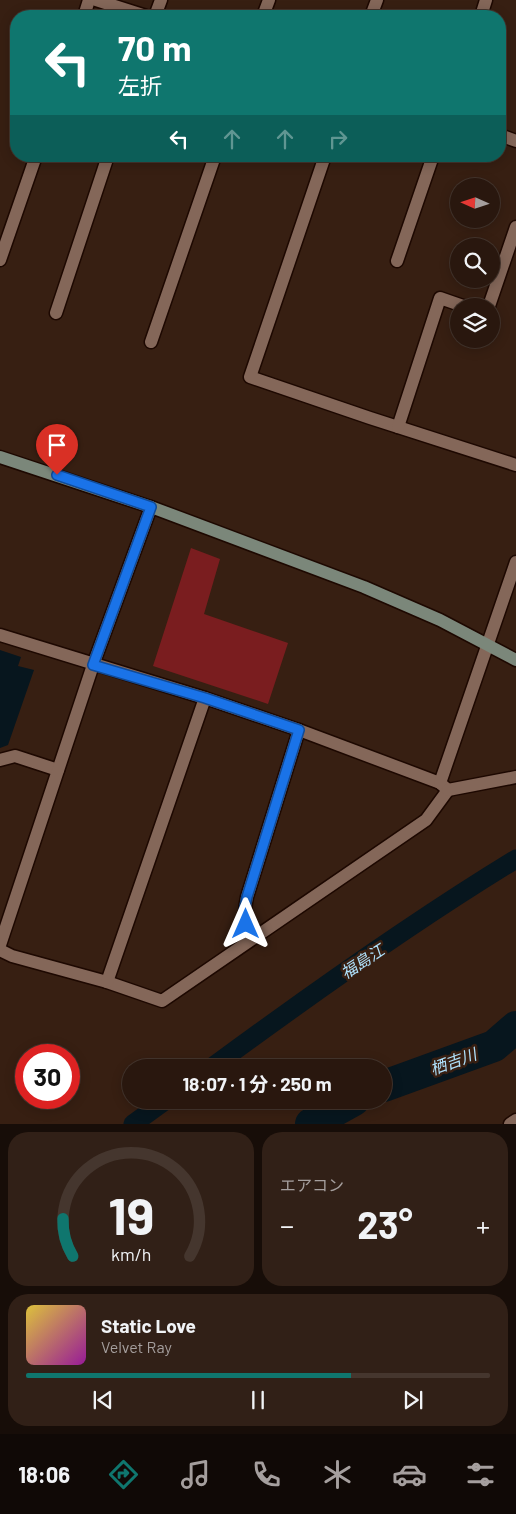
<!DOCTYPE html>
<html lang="ja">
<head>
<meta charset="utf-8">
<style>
  :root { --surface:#29170e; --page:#312017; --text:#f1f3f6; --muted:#a59f9e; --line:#45362e; --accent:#0f766e }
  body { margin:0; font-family:Barlow,"Noto Sans JP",sans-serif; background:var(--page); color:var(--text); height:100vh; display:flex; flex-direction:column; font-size:19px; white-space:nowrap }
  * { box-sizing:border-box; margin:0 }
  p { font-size:16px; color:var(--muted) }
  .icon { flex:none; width:28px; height:28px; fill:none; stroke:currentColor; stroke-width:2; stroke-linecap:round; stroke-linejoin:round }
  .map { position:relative; height:1124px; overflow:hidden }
  .drawer { display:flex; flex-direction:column; gap:8px; padding:8px; background:#170d08; flex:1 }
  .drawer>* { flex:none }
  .hud { position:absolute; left:10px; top:10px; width:496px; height:152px; border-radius:20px; box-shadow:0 2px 12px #0003,0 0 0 1px var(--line); background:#0f766e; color:#fff; overflow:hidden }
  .needle { width:32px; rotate:273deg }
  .tools { position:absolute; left:450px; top:178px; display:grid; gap:10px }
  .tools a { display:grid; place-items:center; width:50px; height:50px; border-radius:50%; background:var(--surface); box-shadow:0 2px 12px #0003,0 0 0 1px var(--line); font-size:25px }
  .speed { position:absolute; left:15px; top:1044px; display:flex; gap:10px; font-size:25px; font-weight:700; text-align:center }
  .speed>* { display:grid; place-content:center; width:65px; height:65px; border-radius:50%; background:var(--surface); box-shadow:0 2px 12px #0003,0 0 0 1px var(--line); line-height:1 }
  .speed .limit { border:8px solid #d22; background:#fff; color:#111 }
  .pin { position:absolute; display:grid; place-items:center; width:42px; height:42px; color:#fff; margin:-51px -21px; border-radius:50% 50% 50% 0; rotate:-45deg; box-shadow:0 0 5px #0007 }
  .pin .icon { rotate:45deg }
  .me { position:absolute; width:55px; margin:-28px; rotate:0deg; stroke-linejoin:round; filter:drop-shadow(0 0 4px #0008) }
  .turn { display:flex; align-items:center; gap:18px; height:105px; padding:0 25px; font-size:22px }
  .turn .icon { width:65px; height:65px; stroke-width:2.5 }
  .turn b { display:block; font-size:35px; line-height:42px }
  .lanes { display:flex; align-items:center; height:48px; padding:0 25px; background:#0003; justify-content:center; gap:25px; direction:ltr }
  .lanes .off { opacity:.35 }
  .big { font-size:38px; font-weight:700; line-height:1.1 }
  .drawer .widget { flex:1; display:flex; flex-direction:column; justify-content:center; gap:8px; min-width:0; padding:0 18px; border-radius:20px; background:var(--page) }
  .drawer .dial { align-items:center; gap:0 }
  .dial svg { height:130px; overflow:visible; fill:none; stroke:var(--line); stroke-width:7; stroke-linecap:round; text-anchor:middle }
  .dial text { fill:var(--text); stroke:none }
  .song { display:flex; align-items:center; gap:15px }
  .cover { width:60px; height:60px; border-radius:8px; background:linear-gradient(135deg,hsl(50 70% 55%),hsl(300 70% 35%)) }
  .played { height:5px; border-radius:2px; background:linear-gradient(90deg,var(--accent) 70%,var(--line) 70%) }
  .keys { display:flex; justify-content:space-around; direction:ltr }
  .heat { display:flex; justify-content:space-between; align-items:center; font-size:28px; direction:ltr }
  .drawer .tiles { flex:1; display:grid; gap:8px; grid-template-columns:1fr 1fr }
  .widget:last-child { grid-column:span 2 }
  .trip { position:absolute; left:122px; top:1059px; width:270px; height:50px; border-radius:25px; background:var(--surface); box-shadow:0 2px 12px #0003,0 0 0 1px var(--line); font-weight:700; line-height:50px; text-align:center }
  .tab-bar { display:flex; height:80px; justify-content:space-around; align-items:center; background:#100906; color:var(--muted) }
  .tab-bar .icon { width:35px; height:35px }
  .tab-bar .on { color:var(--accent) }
  .tab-bar b { font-size:22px; color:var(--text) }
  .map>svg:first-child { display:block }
</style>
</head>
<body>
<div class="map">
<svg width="516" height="1124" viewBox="0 0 516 1124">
  <rect width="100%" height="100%" fill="#371f12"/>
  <polygon fill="#07161e" points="0,650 21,657 18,666 34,670 8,745 0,748"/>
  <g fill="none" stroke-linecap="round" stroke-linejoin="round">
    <g stroke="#07161e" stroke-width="19">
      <path d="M211,1068c99,-73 200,-145 305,-209"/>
      <polyline points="133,1124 166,1100"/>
    </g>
    <g stroke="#07161e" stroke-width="32">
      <polyline points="384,1086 494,1046 516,1027"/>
      <polyline points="311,1124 354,1100"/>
    </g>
  </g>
  <polygon fill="#7a1d1f" points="191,548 220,559 204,614 288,643 268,704 153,666"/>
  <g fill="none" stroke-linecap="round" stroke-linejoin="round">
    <g stroke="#1d0801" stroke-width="15">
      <g id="street">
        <polyline points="96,0 146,16"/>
        <polyline points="84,16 89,0"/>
        <polyline points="155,16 161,0"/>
        <polyline points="263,16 269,0"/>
        <polyline points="371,16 377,0"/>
        <polyline points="481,16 486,0"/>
        <polyline points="500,135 516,141"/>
        <polyline points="325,156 250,377 370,418 516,465"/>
        <polyline points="0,260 36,156"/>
        <polyline points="397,261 433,156"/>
        <polyline points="489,306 516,227"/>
        <polyline points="56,313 108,156"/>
        <polyline points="151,342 215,156"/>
        <polyline points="398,427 440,298 463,306"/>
        <polyline points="0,635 205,698 299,730 440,783 448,790 426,820 162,1001 107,982 12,956 0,950"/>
        <polyline points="0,760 15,756 58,770"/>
        <polyline points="440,783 516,562"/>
        <polyline points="448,790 516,777"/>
        <path d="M256,937c-11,-16 -13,-21 -9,-40l52,-167"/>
        <polyline points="0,945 93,665 151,507"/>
        <polyline points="107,982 205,698"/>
        <polyline points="510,1124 516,1120"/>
      </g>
    </g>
    <g stroke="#1d0801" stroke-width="15">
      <polyline id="secondary" points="0,457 151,507 364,587 440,620 516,660"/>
    </g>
    <use href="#street" stroke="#846759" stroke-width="12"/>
    <use href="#secondary" stroke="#7b877a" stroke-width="12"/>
  </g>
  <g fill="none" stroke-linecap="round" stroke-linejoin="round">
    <g stroke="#114b97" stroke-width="12">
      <polyline id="route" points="57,475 151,507 93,665 205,698 299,730 247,897 244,912 246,924"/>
    </g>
    <use href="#route" stroke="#1a73e8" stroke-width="9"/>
  </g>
  <g text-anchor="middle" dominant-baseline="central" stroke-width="5" stroke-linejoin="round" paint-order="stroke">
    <g font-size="16" font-style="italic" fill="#afe1fc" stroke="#371f12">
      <text transform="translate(362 961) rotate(-33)">福島江</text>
      <text transform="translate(453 1061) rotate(-20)">栖吉川</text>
    </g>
  </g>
</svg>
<div class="tools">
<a><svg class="needle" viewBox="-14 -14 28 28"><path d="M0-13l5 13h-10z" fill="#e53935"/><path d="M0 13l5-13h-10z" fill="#a59f9e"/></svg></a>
<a><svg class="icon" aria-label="search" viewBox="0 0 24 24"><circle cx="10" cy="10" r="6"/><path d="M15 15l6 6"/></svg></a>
<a><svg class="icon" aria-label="layers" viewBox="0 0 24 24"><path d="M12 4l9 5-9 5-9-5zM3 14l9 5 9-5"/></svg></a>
</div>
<div class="speed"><div class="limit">30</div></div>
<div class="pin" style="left:57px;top:475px;background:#d93025"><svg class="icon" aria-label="arrive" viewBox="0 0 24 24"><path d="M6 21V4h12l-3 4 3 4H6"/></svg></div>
<svg class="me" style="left:246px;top:924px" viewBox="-20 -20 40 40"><path d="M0-17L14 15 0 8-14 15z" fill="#1a73e8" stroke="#fff" stroke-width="4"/></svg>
<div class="trip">18:07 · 1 分 · 250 m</div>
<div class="hud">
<div class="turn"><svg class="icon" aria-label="left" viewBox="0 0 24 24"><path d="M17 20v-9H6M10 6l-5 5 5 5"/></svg><div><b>70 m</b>左折</div></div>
<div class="lanes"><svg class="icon" aria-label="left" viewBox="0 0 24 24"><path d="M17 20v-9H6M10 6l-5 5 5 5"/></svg><svg class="icon off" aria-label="ahead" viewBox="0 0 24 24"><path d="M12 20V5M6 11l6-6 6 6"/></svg><svg class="icon off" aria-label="ahead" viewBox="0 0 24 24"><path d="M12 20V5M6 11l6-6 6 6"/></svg><svg class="icon off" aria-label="right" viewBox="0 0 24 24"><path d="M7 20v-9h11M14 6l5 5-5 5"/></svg></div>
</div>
</div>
<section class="drawer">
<div class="tiles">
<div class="widget dial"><svg viewBox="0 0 100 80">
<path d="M14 69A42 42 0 1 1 86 69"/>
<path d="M14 69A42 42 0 0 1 8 46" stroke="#0f766e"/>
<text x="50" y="56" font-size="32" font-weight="700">19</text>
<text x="50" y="72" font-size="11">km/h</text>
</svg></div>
<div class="widget"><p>エアコン</p>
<div class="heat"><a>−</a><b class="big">23°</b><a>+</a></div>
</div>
<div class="widget">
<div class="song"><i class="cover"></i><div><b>Static Love</b><p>Velvet Ray</p></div></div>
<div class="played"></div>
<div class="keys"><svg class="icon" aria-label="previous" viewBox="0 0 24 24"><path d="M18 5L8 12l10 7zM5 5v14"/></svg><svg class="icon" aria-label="pause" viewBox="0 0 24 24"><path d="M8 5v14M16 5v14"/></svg><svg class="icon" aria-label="next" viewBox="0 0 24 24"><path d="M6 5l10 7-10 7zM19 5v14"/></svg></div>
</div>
</div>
</section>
<nav class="tab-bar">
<b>18:06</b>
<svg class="icon on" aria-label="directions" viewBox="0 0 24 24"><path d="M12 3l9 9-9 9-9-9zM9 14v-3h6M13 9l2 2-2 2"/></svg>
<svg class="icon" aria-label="music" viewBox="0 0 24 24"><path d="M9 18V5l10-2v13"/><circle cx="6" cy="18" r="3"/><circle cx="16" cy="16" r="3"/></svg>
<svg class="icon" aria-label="phone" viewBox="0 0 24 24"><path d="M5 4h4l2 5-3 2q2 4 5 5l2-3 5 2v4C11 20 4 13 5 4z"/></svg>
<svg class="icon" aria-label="climate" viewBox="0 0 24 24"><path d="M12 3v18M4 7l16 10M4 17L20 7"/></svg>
<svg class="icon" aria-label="car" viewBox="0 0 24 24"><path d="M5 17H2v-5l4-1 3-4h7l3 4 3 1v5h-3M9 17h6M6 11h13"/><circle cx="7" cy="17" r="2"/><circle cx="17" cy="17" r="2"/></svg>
<svg class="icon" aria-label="filters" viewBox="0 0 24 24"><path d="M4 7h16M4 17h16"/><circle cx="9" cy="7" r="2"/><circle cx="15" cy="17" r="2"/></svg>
</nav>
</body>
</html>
